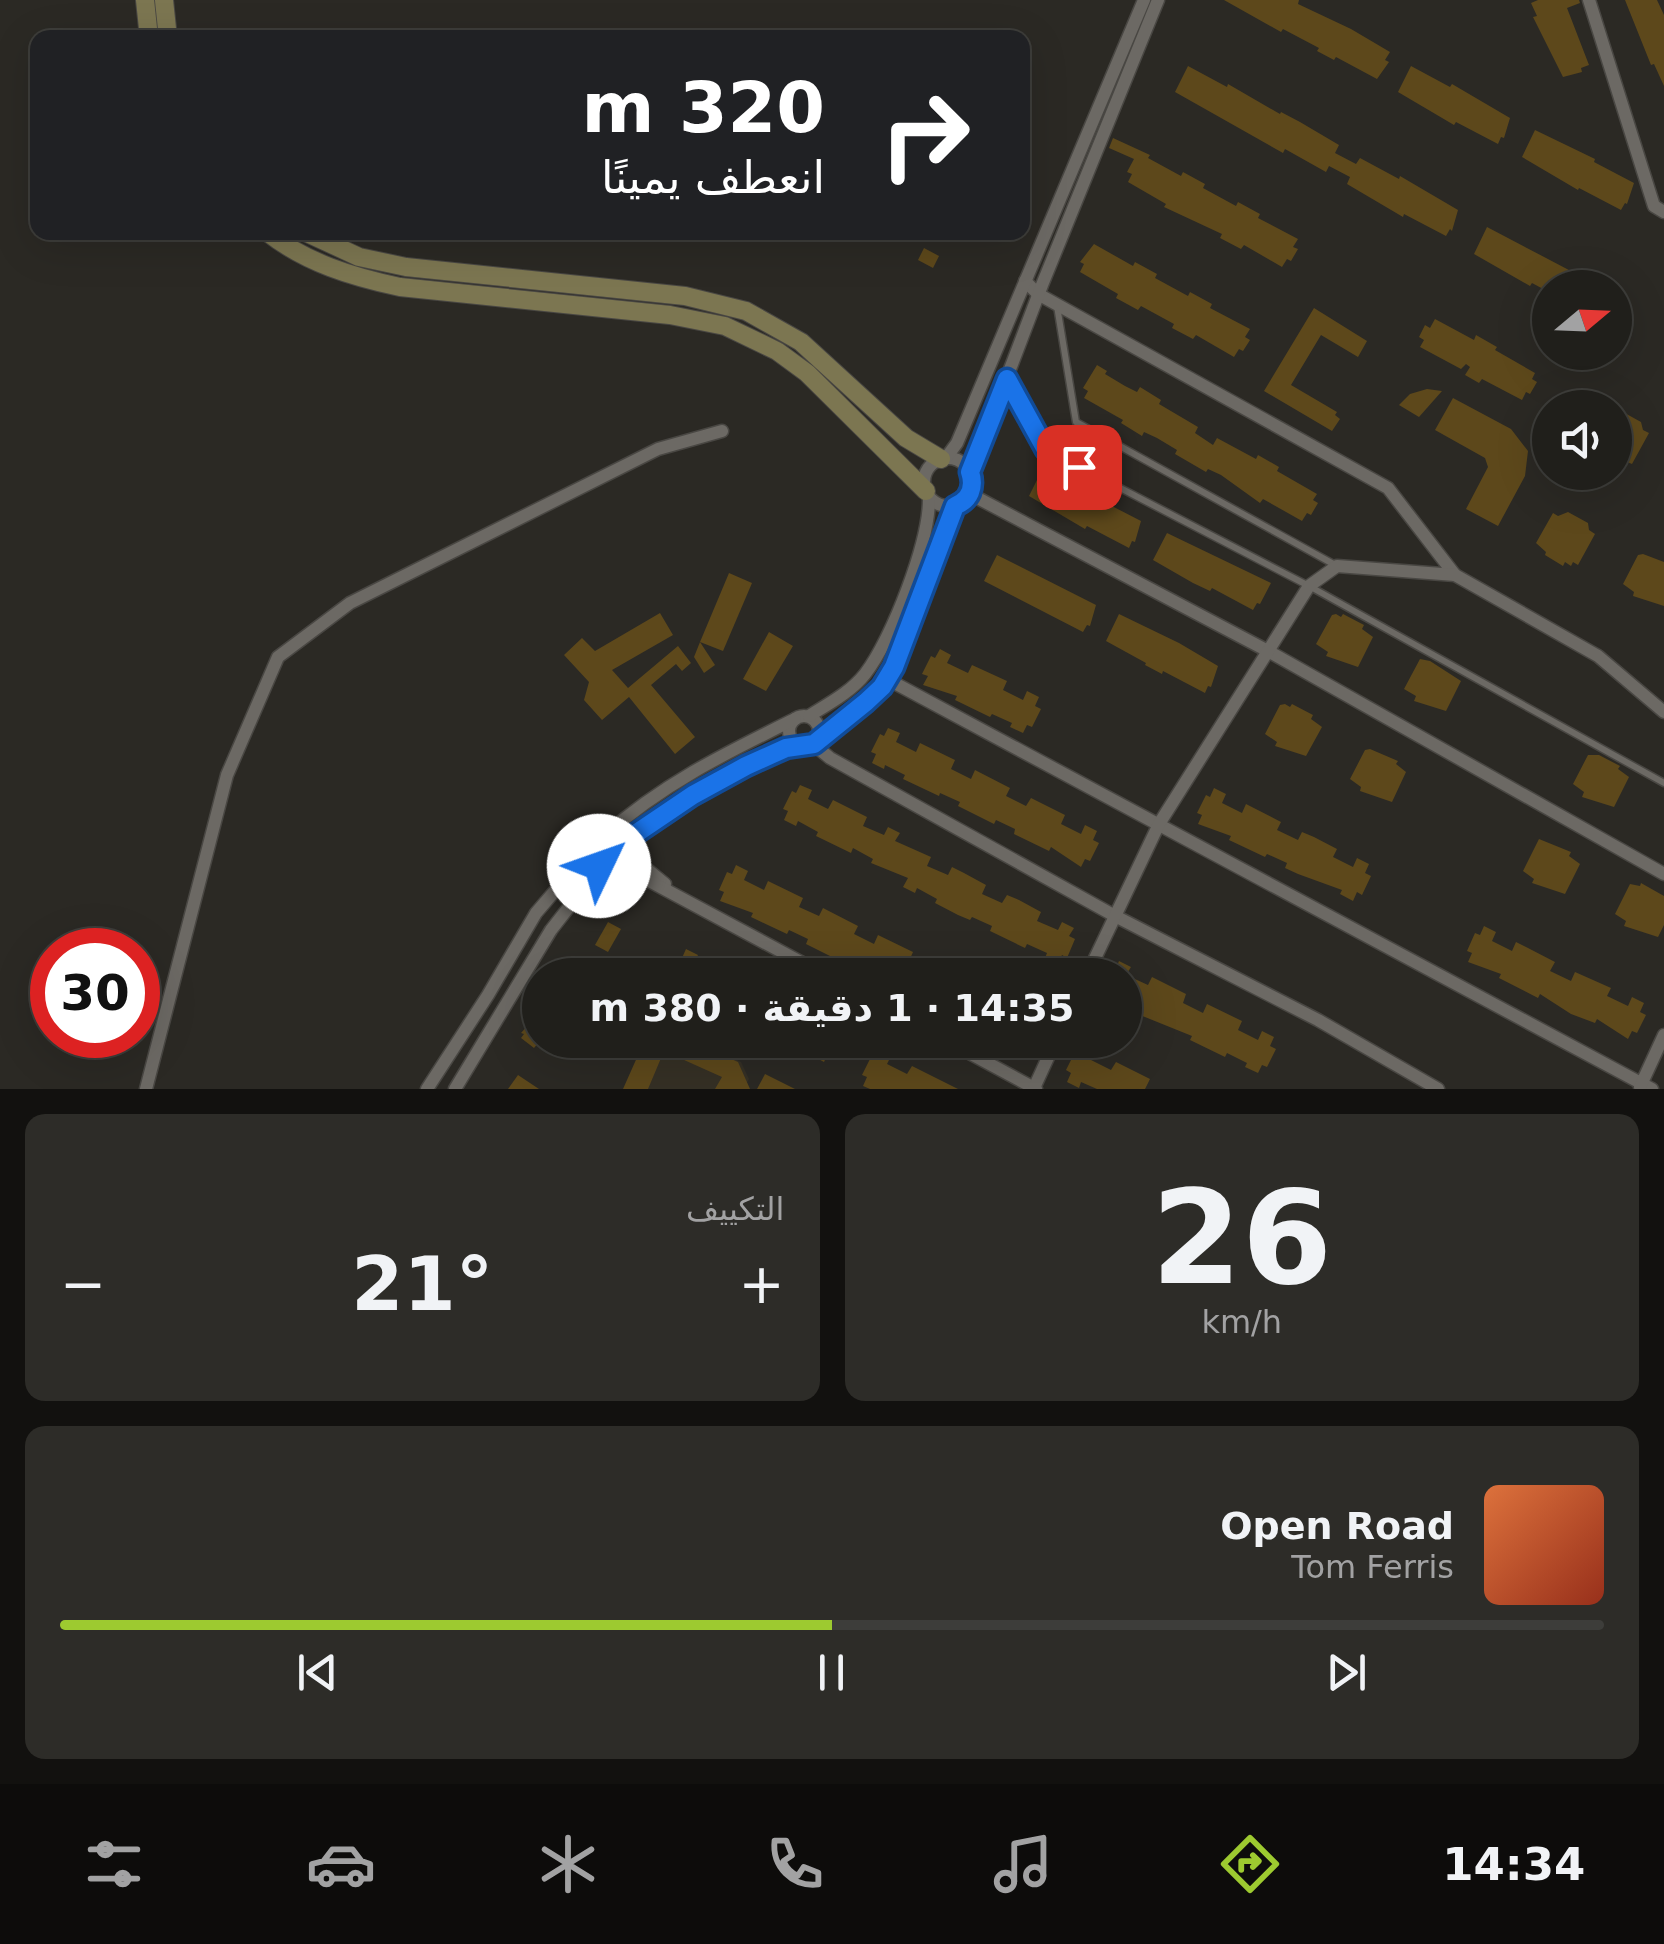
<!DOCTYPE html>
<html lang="ar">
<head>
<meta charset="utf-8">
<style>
  :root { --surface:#201f1b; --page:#2d2c28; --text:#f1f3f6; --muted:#a2a2a3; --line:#3d3d3a; --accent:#9dca30 }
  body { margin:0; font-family:"DejaVu Sans","Noto Sans Arabic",sans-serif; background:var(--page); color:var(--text); direction:rtl; height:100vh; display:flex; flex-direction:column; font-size:38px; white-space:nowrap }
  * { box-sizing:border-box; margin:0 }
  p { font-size:32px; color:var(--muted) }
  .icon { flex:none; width:55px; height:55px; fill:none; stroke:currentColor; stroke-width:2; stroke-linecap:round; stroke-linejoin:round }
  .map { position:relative; height:1089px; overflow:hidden; direction:ltr }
  .drawer { display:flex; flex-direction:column; gap:25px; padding:25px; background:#12110f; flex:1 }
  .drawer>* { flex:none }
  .banner { position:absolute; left:30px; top:30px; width:1000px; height:210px; border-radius:20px; box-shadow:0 10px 40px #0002,0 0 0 2px var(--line); direction:rtl; background:#202124; color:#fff; overflow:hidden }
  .needle { width:65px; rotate:71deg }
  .tools { position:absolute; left:1532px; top:270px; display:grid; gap:20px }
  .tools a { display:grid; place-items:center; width:100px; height:100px; border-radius:50%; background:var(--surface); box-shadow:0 10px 40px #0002,0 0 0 2px var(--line); font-size:50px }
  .speed { position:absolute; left:30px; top:928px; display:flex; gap:20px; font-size:50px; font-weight:700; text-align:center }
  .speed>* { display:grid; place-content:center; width:130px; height:130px; border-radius:50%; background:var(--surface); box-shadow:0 10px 40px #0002,0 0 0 2px var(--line); line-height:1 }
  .speed .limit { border:15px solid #d22; background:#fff; color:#111 }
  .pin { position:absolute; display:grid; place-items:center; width:85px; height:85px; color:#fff; margin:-42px; border-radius:20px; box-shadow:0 5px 15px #0006 }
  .me { position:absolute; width:110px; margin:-55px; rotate:48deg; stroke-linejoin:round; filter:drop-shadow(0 0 8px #0008) }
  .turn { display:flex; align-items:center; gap:35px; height:210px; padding:0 40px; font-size:45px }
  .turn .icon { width:130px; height:130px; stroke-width:2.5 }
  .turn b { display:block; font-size:70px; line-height:85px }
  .big { font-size:75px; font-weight:700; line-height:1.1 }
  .drawer .card { flex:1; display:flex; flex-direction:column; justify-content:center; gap:15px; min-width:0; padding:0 35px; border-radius:20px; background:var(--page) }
  .drawer .dial { align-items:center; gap:0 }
  .dial b { font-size:130px; line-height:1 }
  .song { display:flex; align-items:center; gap:30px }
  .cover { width:120px; height:120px; border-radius:15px; background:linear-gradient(135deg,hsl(20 70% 55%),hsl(10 70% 35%)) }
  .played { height:10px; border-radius:5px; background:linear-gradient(90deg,var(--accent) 50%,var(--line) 50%) }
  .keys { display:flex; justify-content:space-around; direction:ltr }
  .heat { display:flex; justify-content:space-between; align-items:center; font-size:55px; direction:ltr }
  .drawer .tiles { flex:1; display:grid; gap:25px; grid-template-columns:1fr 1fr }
  .card:last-child { grid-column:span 2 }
  .trip { position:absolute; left:522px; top:958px; width:620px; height:100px; border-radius:50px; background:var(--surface); box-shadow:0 10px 40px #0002,0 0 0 2px var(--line); font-weight:700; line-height:100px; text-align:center; direction:rtl }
  .tab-bar { display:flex; height:160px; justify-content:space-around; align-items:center; background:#0d0c0b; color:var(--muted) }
  .tab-bar .icon { width:70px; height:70px }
  .tab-bar .on { color:var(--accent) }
  .tab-bar b { font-size:45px; color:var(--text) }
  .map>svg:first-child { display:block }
</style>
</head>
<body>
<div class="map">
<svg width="1664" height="1089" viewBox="0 0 1664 1089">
  <rect width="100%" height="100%" fill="#2b2924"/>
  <polygon fill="#353025" points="649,1040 691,1040 741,1062 749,1079 743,1089 624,1089"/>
  <g fill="#5d481b">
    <polygon points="1224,0 1299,0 1298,4 1351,29 1390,52 1385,60 1389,62 1377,79 1336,57 1334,60 1317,51 1319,48 1283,29 1281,32"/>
    <polygon points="1538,0 1579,0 1580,3 1567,8 1589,65 1581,68 1582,72 1563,77 1533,17 1537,16 1531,3"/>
    <polygon points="1625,0 1657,0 1664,15 1664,86 1654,64 1651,65"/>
    <polygon points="1188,66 1227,87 1228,84 1280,114 1281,112 1300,122 1339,145 1335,153 1356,164 1360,158 1399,179 1400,176 1458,210 1452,231 1450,229 1446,236 1404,214 1403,217 1347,184 1350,177 1329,166 1326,172 1285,149 1283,153 1175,92"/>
    <polygon points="1411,66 1450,87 1452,84 1510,118 1504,138 1501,137 1498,144 1456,122 1454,125 1398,92"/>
    <polygon points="1535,130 1595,159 1594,162 1634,183 1627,204 1625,203 1621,210 1579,188 1578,190 1522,157"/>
    <polygon points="1113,138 1150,155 1148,158 1181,176 1183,172 1205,184 1203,188 1236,206 1238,202 1260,214 1258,218 1298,239 1293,247 1298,249 1291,261 1287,259 1282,267 1244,245 1241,249 1220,238 1222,234 1164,207 1166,204 1128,182 1132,174 1127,172 1134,159 1109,148"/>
    <polygon points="1487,227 1586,279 1581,288 1547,286 1545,290 1532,283 1530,286 1474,254"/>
    <polygon points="1094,244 1133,266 1135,262 1157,274 1155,278 1188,296 1190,292 1212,304 1210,308 1250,329 1245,337 1250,340 1243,351 1239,349 1234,357 1196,335 1193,339 1172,328 1174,324 1141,306 1138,310 1116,298 1118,294 1080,272 1084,264 1080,262"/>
    <polygon points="924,248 939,256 933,268 918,260"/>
    <polygon points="1314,308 1367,341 1358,357 1321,335 1291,385 1337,412 1335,415 1340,419 1332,431 1264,391"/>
    <polygon points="1435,319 1474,340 1476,335 1497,347 1495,350 1535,373 1532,379 1537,382 1530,394 1526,392 1522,400 1482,379 1479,383 1465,375 1470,367 1466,364 1461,369 1420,347 1424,340 1419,337 1425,325 1430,328"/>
    <polygon points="1097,365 1107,371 1105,374 1125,386 1137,392 1140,387 1161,400 1159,404 1198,427 1195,433 1213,445 1217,438 1256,459 1258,455 1279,467 1277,471 1317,494 1313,500 1318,503 1311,515 1307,513 1302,521 1263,499 1260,503 1221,475 1208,469 1206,472 1175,454 1177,450 1157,438 1144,432 1142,436 1121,423 1123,420 1084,398 1088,391 1083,388"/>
    <polygon points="1427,389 1442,391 1419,417 1399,405 1410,394"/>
    <polygon points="1453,398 1511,429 1528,451 1525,476 1498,526 1466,509 1488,467 1485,458 1435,430"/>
    <polygon points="1621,411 1641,422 1643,430 1649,433 1632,464 1627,462 1625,465 1615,459 1615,413 1619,415"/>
    <polygon points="1042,470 1141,521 1135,542 1132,541 1129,548 1087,526 1085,529 1029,496"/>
    <polygon points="1568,512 1588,523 1589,530 1595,534 1578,565 1573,562 1571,566 1565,562 1563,566 1545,555 1546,552 1536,543 1553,513 1558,516"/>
    <polygon points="1167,533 1271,583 1260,604 1257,603 1253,610 1212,588 1210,591 1193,583 1153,560"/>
    <polygon points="1643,554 1664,562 1664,606 1633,596 1634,592 1623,584 1638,555"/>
    <polygon points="997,555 1096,605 1090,626 1087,625 1083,632 984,581"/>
    <polygon points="729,573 752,583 723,651 700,642"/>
    <polygon points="660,613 673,635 612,670 628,688 678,646 691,663 682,671 676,664 651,685 695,737 675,754 629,697 602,720 584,700 589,682 564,655 582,638 595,651"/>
    <polygon points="1119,614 1179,643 1218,666 1211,687 1208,686 1205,693 1163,671 1162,674 1145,665 1146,663 1106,641"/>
    <polygon points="1336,614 1341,617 1343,614 1364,625 1362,629 1373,637 1358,667 1326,656 1328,652 1316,644 1332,615"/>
    <polygon points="769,632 793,646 766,691 743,679"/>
    <polygon points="700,642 715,665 704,673 694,657"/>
    <polygon points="940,649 951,655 947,663 968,673 972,665 1007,681 1003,690 1023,700 1027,691 1039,697 1035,706 1041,709 1032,727 1027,725 1023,733 1010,727 1012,723 992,714 990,717 955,700 957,696 923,685 928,676 922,674 931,656 935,658"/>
    <polygon points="1420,659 1430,661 1461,681 1446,711 1414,701 1416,696 1404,689"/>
    <polygon points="1285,704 1290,707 1292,704 1313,715 1311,719 1322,727 1306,756 1275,746 1277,742 1265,734 1280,705"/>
    <polygon points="888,728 900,733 896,742 916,752 920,743 955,760 951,769 971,779 975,770 1010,788 1006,796 1026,806 1031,798 1065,815 1061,824 1081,834 1085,825 1097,831 1093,840 1099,843 1090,861 1085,859 1081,867 1051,847 1049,851 1014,834 1015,829 996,820 994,824 958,806 960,802 940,793 939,796 903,779 905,775 885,765 884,769 872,763 876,754 871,752 880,734 884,736"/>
    <polygon points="1370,749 1398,761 1396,764 1406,772 1392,802 1360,791 1361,787 1350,779 1365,750"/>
    <polygon points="1588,755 1599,755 1620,766 1618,769 1629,777 1614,807 1582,797 1584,792 1573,784"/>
    <polygon points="800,785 812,790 808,799 828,809 833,800 867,817 863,826 884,835 888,827 900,833 895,841 931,857 927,866 948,875 952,867 964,873 986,885 982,894 1002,903 1007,895 1019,900 1041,912 1037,921 1058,930 1062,922 1074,928 1069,936 1075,939 1067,958 1062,955 1058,964 1045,958 1047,953 1027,944 1025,948 990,931 992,926 972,917 970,920 958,915 935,903 937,899 917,888 915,893 903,887 908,878 871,863 873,859 853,848 851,853 816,836 818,832 798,821 796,826 784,820 788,811 783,809 792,791 796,793"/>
    <polygon points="1214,788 1226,794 1222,803 1242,813 1246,804 1281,822 1277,830 1298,840 1302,832 1314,837 1337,849 1333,857 1353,867 1357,858 1369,864 1365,873 1371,876 1362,895 1357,892 1353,901 1340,894 1342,890 1298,874 1285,868 1287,863 1267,854 1265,857 1229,840 1231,836 1198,824 1202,815 1197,813 1206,795 1210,797"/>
    <polygon points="1539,839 1571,852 1569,856 1580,864 1565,894 1532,883 1534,879 1523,871"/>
    <polygon points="736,865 748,871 744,880 764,890 768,881 803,898 799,907 819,916 823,908 858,926 854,934 874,944 878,935 913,952 909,961 929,970 933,962 961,975 870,975 861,971 864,967 844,957 842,961 830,956 806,944 808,939 789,930 787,934 751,917 753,913 720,901 724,892 719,890 727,872 732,874"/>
    <polygon points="1641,883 1664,896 1664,925 1658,937 1624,926 1626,921 1615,914 1630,884 1640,886"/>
    <polygon points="608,922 621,929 608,952 595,945"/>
    <polygon points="1484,926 1496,932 1492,941 1512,951 1516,942 1528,948 1555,962 1550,971 1571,981 1575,972 1611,988 1607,996 1628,1006 1632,997 1644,1003 1640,1012 1646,1015 1637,1033 1632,1031 1628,1039 1597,1019 1595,1023 1571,1014 1540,994 1538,998 1499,978 1501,974 1468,962 1472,953 1467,951 1475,933 1480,935"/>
    <polygon points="686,949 698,955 694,963 718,975 668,975 678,956 682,958"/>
    <polygon points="1119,961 1131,967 1126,975 1148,985 1152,977 1186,994 1183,1003 1203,1013 1207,1004 1242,1021 1238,1030 1258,1040 1262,1031 1274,1037 1270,1046 1276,1049 1267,1067 1262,1065 1258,1073 1245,1067 1247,1063 1227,1053 1225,1057 1190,1040 1192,1036 1135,1013 1137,1009 1129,1002 1133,995 1125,991 1125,975 1113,975"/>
    <polygon points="540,1012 540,1041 534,1048 521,1038 524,1034 521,1033"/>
    <polygon points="639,1040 689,1040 738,1062 750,1089 715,1089 722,1077 664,1051 648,1089 623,1089 643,1044 651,1045"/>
    <polygon points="790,1040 840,1040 833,1056 828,1053 824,1062 811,1055 813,1051"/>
    <polygon points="1083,1046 1095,1052 1091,1060 1111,1070 1116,1062 1150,1079 1145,1089 1097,1089 1081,1082 1079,1088 1067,1082 1071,1073 1066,1070 1075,1052 1079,1055"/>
    <polygon points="879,1050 891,1056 887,1064 907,1074 912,1066 958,1089 870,1089 863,1086 867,1077 862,1075 871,1057 875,1059"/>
    <polygon points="765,1074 795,1089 757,1089"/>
    <polygon points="518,1075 539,1089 508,1089"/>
  </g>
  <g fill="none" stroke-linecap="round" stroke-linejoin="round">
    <g stroke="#494743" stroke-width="9">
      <g id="service">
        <polyline points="1057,306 1076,422 1337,566"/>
        <polyline points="1007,379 1047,450 1309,586 1664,783"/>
      </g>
    </g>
    <g stroke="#494743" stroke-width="15">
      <g id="minor">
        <polyline points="1589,0 1654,206 1664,212"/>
        <polyline points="1025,281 1038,294 1388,488 1455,575"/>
        <circle cx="948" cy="482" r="24"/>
        <polyline points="946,458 957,443 1144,0"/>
        <polyline points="971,472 1042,285 1158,0"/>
        <polyline points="970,494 1268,651 1664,874"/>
        <polyline points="887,679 1652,1089"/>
        <circle cx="804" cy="731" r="15"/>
        <path d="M809,716c19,-12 42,-24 56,-42 27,-35 65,-133 64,-177"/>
        <polyline points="818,738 859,709 887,679 955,506"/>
        <polyline points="813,744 830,758 1115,916 1318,1020 1438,1089"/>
        <path d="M604,836c58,-52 122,-83 191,-117"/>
        <path d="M619,845c56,-38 114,-84 181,-99"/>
        <polyline points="620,847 665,884"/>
        <polyline points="610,860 825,975"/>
        <polyline points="1087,975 1159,824 1309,586 1337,566 1455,575 1598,656 1664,712"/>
        <polyline points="945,1040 1036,1089"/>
        <polyline points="1640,1087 1664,1035"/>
        <polyline points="1034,1088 1056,1040"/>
        <polyline points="146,1089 227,775 278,657 350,603 658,449 722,431"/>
        <polyline points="427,1089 488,995 536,913 595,844"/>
        <polyline points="455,1089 551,930 605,861"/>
      </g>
    </g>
    <g stroke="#494743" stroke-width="20">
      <g id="secondary">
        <polyline points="145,0 149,38"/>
        <polyline points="164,0 168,38"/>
        <path d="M267,232c39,31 86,45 133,55l270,28 55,11 52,25 30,22 119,118"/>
        <polyline points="305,232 359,257 406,267 685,296 746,311 801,342 906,438 941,459"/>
      </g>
    </g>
    <use href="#service" stroke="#6c6964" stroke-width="6"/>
    <use href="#minor" stroke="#6c6964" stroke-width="12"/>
    <use href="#secondary" stroke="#7c7651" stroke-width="18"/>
  </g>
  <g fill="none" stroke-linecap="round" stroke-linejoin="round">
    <g stroke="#114b97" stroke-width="25">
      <path id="route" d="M599,866l17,-9 3,-12 74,-50 53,-29 40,-18 28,-4 52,-42 16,-15 12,-20 61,-161c15,-6 20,-19 15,-34l37,-93 39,71 33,17"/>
    </g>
    <use href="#route" stroke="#1a73e8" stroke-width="18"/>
  </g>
</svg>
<div class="tools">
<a><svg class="needle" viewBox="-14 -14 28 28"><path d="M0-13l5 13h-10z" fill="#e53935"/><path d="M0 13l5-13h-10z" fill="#a2a2a3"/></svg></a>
<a><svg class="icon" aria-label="sound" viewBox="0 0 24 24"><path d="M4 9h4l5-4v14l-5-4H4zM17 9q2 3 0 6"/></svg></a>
</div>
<div class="speed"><div class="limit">30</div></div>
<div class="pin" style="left:1079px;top:467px;background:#d93025"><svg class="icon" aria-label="arrive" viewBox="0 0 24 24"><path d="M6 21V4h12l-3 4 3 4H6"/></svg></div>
<svg class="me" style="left:599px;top:866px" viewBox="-20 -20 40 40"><circle r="19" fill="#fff"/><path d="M0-13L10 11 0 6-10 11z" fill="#1a73e8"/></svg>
<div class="trip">14:35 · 1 دقيقة · 380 m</div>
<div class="banner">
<div class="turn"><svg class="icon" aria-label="right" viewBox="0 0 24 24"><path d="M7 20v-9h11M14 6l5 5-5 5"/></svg><div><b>320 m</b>انعطف يمينًا</div></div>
</div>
</div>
<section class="drawer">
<div class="tiles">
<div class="card dial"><b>26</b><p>km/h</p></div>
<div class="card"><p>التكييف</p>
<div class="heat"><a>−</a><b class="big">21°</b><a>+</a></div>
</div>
<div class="card">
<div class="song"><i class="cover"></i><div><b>Open Road</b><p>Tom Ferris</p></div></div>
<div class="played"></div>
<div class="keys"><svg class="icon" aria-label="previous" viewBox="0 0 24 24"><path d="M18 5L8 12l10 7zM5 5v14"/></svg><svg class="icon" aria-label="pause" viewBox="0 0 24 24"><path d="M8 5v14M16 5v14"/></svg><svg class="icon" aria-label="next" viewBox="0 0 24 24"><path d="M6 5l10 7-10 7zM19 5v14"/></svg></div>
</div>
</div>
</section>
<nav class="tab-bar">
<b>14:34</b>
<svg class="icon on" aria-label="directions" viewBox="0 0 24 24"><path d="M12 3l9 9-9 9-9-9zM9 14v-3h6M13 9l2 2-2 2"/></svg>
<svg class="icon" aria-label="music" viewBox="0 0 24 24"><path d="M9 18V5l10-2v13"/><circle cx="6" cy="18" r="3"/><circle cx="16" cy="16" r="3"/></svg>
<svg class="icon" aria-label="phone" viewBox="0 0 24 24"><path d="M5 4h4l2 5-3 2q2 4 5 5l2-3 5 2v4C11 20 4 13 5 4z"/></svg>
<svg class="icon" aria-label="climate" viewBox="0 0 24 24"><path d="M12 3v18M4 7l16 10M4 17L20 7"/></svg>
<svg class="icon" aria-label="car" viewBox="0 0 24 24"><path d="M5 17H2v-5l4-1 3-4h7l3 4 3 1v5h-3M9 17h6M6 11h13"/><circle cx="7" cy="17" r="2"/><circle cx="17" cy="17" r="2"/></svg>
<svg class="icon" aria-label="filters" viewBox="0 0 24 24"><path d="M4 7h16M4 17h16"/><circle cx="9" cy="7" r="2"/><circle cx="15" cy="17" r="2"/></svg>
</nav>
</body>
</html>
